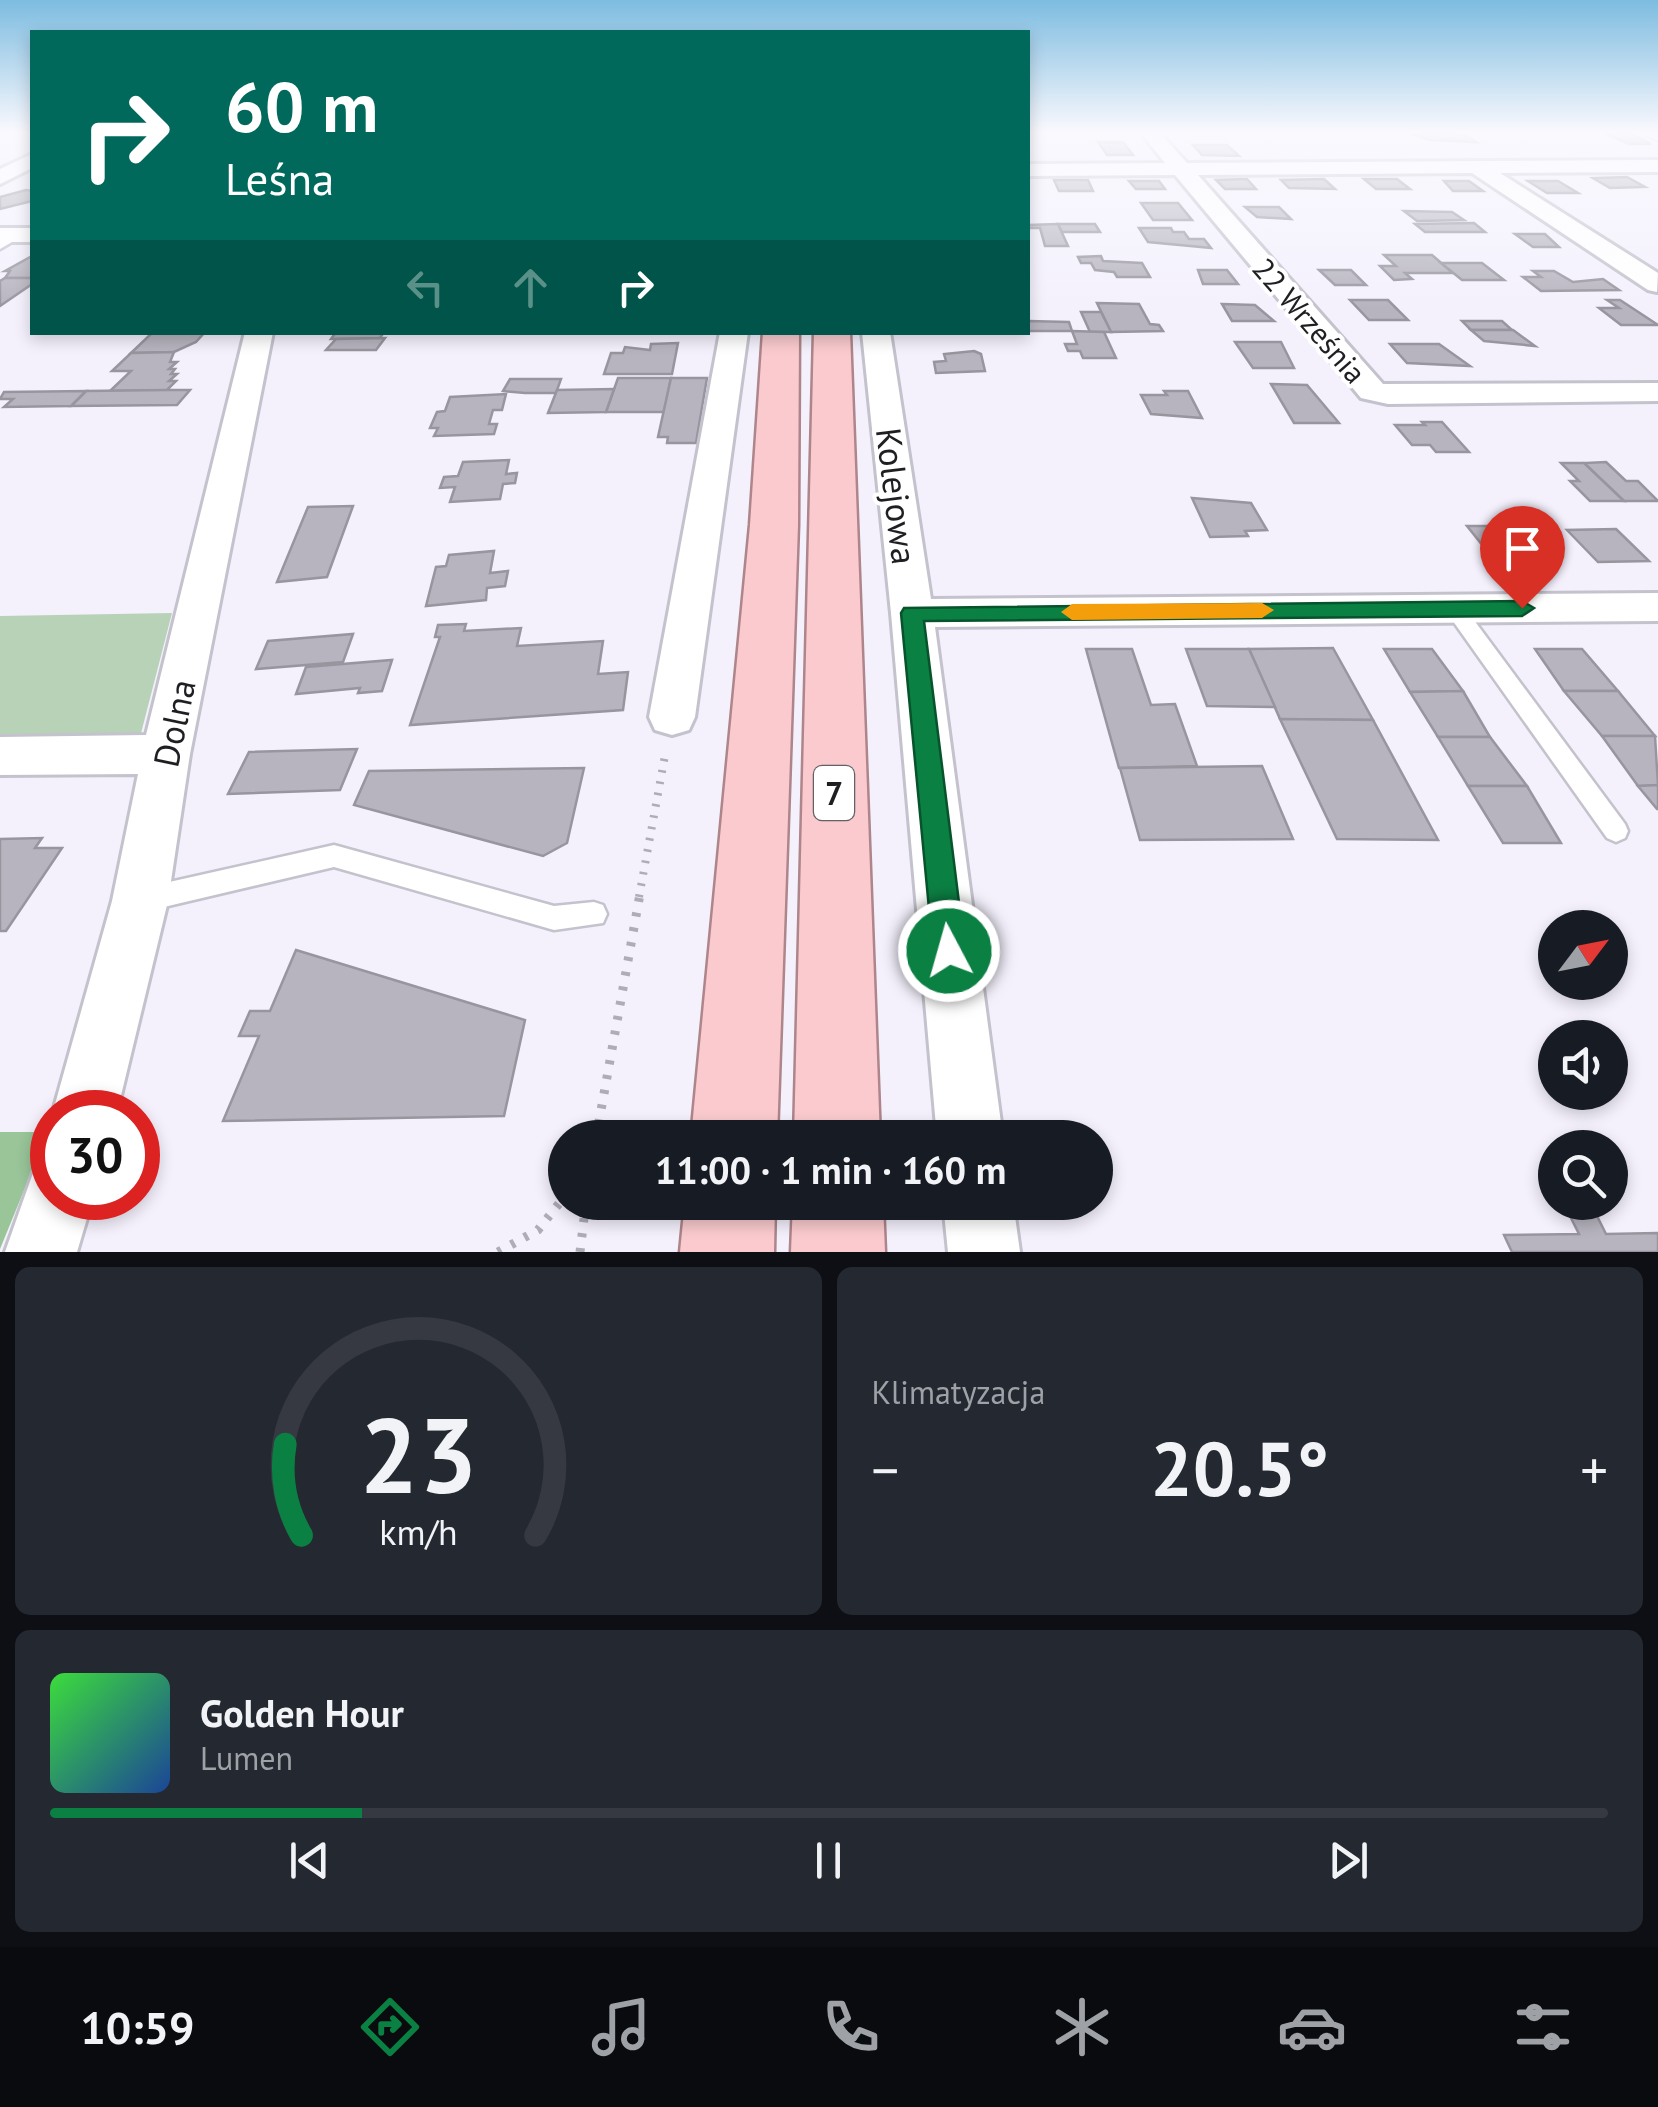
<!DOCTYPE html>
<html lang="pl">
<head>
<meta charset="utf-8">
<style>
  :root { --surface:#171b24; --page:#242831; --text:#f1f3f6; --muted:#9ea1a6; --line:#363941; --accent:#0b8043 }
  body { margin:0; font-family:"PT Sans",sans-serif; background:var(--page); color:var(--text); height:100vh; display:flex; flex-direction:column; font-size:38px; white-space:nowrap }
  * { box-sizing:border-box; margin:0 }
  p { font-size:32px; color:var(--muted) }
  .icon { flex:none; width:55px; height:55px; fill:none; stroke:currentColor; stroke-width:2; stroke-linecap:round; stroke-linejoin:round }
  .map { position:relative; height:1252px; overflow:hidden }
  .drawer { display:flex; flex-direction:column; gap:15px; padding:15px; background:#0d0f14; flex:1 }
  .drawer>* { flex:none }
  .hud { position:absolute; left:30px; top:30px; width:1000px; height:305px; border-radius:0px; box-shadow:0 5px 15px #0003; background:#00695c; color:#fff; overflow:hidden }
  .needle { width:65px; rotate:58deg }
  .tools { position:absolute; left:1538px; top:910px; display:grid; gap:20px }
  .tools a { display:grid; place-items:center; width:90px; height:90px; border-radius:50%; background:var(--surface); box-shadow:0 5px 15px #0003; font-size:50px }
  .speed { position:absolute; left:30px; top:1090px; display:flex; gap:20px; font-size:50px; font-weight:700; text-align:center }
  .speed>* { display:grid; place-content:center; width:130px; height:130px; border-radius:50%; background:var(--surface); box-shadow:0 5px 15px #0003; line-height:1 }
  .speed .limit { border:15px solid #d22; background:#fff; color:#111 }
  .pin { position:absolute; display:grid; place-items:center; width:85px; height:85px; color:#fff; margin:-102px -42px; border-radius:50% 50% 50% 0; rotate:-45deg; box-shadow:0 0 10px #0007 }
  .pin .icon { rotate:45deg }
  .me { position:absolute; width:110px; margin:-55px; rotate:354deg; stroke-linejoin:round; filter:drop-shadow(0 0 8px #0008) }
  .turn { display:flex; align-items:center; gap:35px; height:210px; padding:0 30px; font-size:45px }
  .turn .icon { width:130px; height:130px; stroke-width:2.5 }
  .turn b { display:block; font-size:70px; line-height:85px }
  .lanes { display:flex; align-items:center; height:95px; padding:0 30px; background:#0003; justify-content:center; gap:50px; direction:ltr }
  .lanes .off { opacity:.35 }
  .big { font-size:75px; font-weight:700; line-height:1.1 }
  .drawer .card { flex:1; display:flex; flex-direction:column; justify-content:center; gap:15px; min-width:0; padding:0 35px; border-radius:15px; background:var(--page) }
  .drawer .dial { align-items:center; gap:0 }
  .dial svg { height:260px; overflow:visible; fill:none; stroke:var(--line); stroke-width:7; stroke-linecap:round; text-anchor:middle }
  .dial text { fill:var(--text); stroke:none }
  .song { display:flex; align-items:center; gap:30px }
  .cover { width:120px; height:120px; border-radius:15px; background:linear-gradient(135deg,hsl(120 70% 55%),hsl(220 70% 35%)) }
  .played { height:10px; border-radius:5px; background:linear-gradient(90deg,var(--accent) 20%,var(--line) 20%) }
  .keys { display:flex; justify-content:space-around; direction:ltr }
  .heat { display:flex; justify-content:space-between; align-items:center; font-size:55px; direction:ltr }
  .drawer .tiles { flex:1; display:grid; gap:15px; grid-template-columns:1fr 1fr }
  .card:last-child { grid-column:span 2 }
  .trip { position:absolute; left:548px; top:1120px; width:565px; height:100px; border-radius:50px; background:var(--surface); box-shadow:0 5px 15px #0003; font-weight:700; line-height:100px; text-align:center }
  .tab-bar { display:flex; height:160px; justify-content:space-around; align-items:center; background:#090b0e; color:var(--muted) }
  .tab-bar .icon { width:70px; height:70px }
  .tab-bar .active { color:var(--accent) }
  .tab-bar b { font-size:45px; color:var(--text) }
  .map>svg:first-child { display:block }
</style>
</head>
<body>
<div class="map">
<svg width="1658" height="1252" viewBox="0 0 1658 1252">
  <rect width="100%" height="100%" fill="#f4f1fd"/>
  <polygon fill="#b7d2b6" points="172,613 138,745 0,746 0,616"/>
  <polygon fill="#99c599" points="0,1132 48,1132 0,1249"/>
  <g fill="#b7b4bf" stroke="#98959f" stroke-width="2.5">
    <polygon points="1409,133 1462,133 1476,142 1430,140"/>
    <polygon points="1604,133 1631,133 1651,144 1629,144"/>
    <polygon points="1098,142 1123,142 1133,155 1107,155"/>
    <polygon points="1193,145 1227,145 1239,156 1202,155"/>
    <polygon points="1627,177 1645,187 1610,188 1593,178"/>
    <polygon points="1247,179 1256,189 1225,189 1216,180"/>
    <polygon points="1324,179 1335,189 1289,188 1281,180"/>
    <polygon points="1364,179 1397,179 1410,189 1376,189"/>
    <polygon points="1054,180 1088,180 1093,191 1059,191"/>
    <polygon points="1129,181 1159,181 1165,189 1136,189"/>
    <polygon points="1444,181 1469,181 1483,191 1453,191"/>
    <polygon points="1528,181 1558,181 1578,193 1547,193"/>
    <polygon points="26,190 32,191 32,201 0,209 0,197"/>
    <polygon points="1141,203 1178,203 1192,220 1153,220"/>
    <polygon points="1245,207 1279,207 1291,219 1257,217"/>
    <polygon points="1404,211 1452,212 1464,220 1417,221"/>
    <polygon points="1474,223 1485,232 1425,232 1415,224"/>
    <polygon points="1058,224 1068,246 1045,246 1040,228 1028,228 1028,225"/>
    <polygon points="1058,224 1095,224 1100,232 1062,232"/>
    <polygon points="1139,228 1171,228 1173,232 1184,232 1189,239 1204,239 1211,248 1148,242"/>
    <polygon points="1515,234 1545,234 1559,247 1533,247"/>
    <polygon points="1384,255 1432,255 1453,273 1405,273 1412,279 1394,280 1380,266 1396,266"/>
    <polygon points="32,256 32,278 5,278 10,271 5,271"/>
    <polygon points="1101,256 1103,261 1142,263 1150,277 1117,277 1114,272 1095,270 1091,263 1081,263 1078,257"/>
    <polygon points="1441,263 1482,263 1504,280 1462,280"/>
    <polygon points="1198,270 1227,270 1238,284 1203,284"/>
    <polygon points="1319,270 1351,270 1366,285 1335,285"/>
    <polygon points="1533,271 1554,271 1573,282 1603,279 1619,290 1541,291 1523,277 1541,277"/>
    <polygon points="5,278 32,278 32,284 0,306 0,281"/>
    <polygon points="1350,300 1388,300 1408,320 1369,320"/>
    <polygon points="1607,300 1620,300 1658,325 1621,325 1599,308 1619,308"/>
    <polygon points="1097,303 1139,304 1150,324 1159,325 1163,331 1111,332"/>
    <polygon points="1222,304 1255,305 1274,321 1232,321"/>
    <polygon points="1081,312 1101,312 1111,332 1090,332"/>
    <polygon points="1028,321 1069,322 1072,331 1028,331"/>
    <polygon points="1462,321 1502,321 1512,330 1471,330"/>
    <polygon points="1471,330 1513,330 1535,346 1484,341"/>
    <polygon points="1072,331 1104,332 1116,358 1083,358 1080,351 1068,351 1065,344 1077,344"/>
    <polygon points="153,332 205,332 196,342 174,352 131,353"/>
    <polygon points="336,332 384,332 380,338 331,339"/>
    <polygon points="385,338 376,350 326,350 336,339"/>
    <polygon points="1235,342 1281,342 1294,368 1253,368"/>
    <polygon points="678,343 672,374 604,374 611,353 623,353 625,347 650,350 651,344"/>
    <polygon points="1390,344 1439,344 1470,366 1407,363"/>
    <polygon points="974,351 981,354 985,371 936,373 934,362 946,361 944,354"/>
    <polygon points="174,352 170,362 177,362 169,369 175,369 171,374 177,374 169,381 176,381 167,390 110,391 131,371 112,371 131,353"/>
    <polygon points="618,378 671,378 664,412 606,412"/>
    <polygon points="671,378 707,378 696,443 667,443 668,437 658,437"/>
    <polygon points="510,379 561,379 556,393 525,393 503,391"/>
    <polygon points="1271,384 1307,385 1339,423 1294,423"/>
    <polygon points="614,389 606,412 548,413 557,390"/>
    <polygon points="167,390 190,390 177,405 71,406 86,391"/>
    <polygon points="86,391 71,406 4,407 13,399 0,399 4,392"/>
    <polygon points="1164,391 1188,391 1202,418 1151,414 1141,395 1167,395"/>
    <polygon points="506,394 502,410 493,410 489,424 497,424 494,434 434,436 438,428 430,428 437,412 445,411 450,397"/>
    <polygon points="1422,422 1442,422 1469,452 1436,452 1430,445 1412,445 1395,425 1425,425"/>
    <polygon points="509,460 506,474 517,473 515,483 503,484 500,499 450,502 455,487 440,488 444,477 458,476 463,462"/>
    <polygon points="1606,462 1626,481 1638,481 1658,501 1624,501 1584,463"/>
    <polygon points="1561,463 1584,463 1624,501 1590,501 1570,481 1579,481"/>
    <polygon points="1192,498 1251,503 1267,530 1245,531 1248,536 1210,537"/>
    <polygon points="353,506 327,577 277,582 308,507"/>
    <polygon points="1467,526 1513,526 1527,542 1506,542 1514,552 1487,551"/>
    <polygon points="1616,529 1649,561 1598,562 1567,530"/>
    <polygon points="494,551 490,573 508,571 505,586 487,588 486,600 426,606 436,567 446,566 449,555"/>
    <polygon points="466,624 464,631 521,628 517,646 603,641 598,674 628,672 623,710 410,725 440,637 435,637 438,625"/>
    <polygon points="353,634 343,662 256,669 268,641"/>
    <polygon points="1333,648 1373,720 1280,719 1249,649"/>
    <polygon points="1086,649 1132,649 1151,705 1175,704 1197,766 1119,768"/>
    <polygon points="1186,649 1249,649 1275,707 1207,706"/>
    <polygon points="1384,649 1432,649 1463,691 1410,692"/>
    <polygon points="1535,649 1582,649 1618,691 1564,691"/>
    <polygon points="392,660 382,691 358,693 360,688 296,694 306,667"/>
    <polygon points="1463,691 1490,737 1438,737 1410,692"/>
    <polygon points="1564,691 1618,691 1655,736 1602,736"/>
    <polygon points="1280,719 1373,720 1438,840 1337,839"/>
    <polygon points="1602,736 1655,736 1658,785 1638,786"/>
    <polygon points="1438,737 1490,737 1527,786 1468,786"/>
    <polygon points="357,749 340,790 228,794 249,752"/>
    <polygon points="1262,766 1293,839 1140,840 1120,768"/>
    <polygon points="584,768 567,843 543,856 354,805 369,771"/>
    <polygon points="1658,785 1658,809 1657,809 1638,786"/>
    <polygon points="1468,786 1527,786 1561,843 1503,843"/>
    <polygon points="42,838 35,848 62,848 6,931 0,931 0,839"/>
    <polygon points="296,950 525,1020 504,1116 223,1121 259,1036 239,1036 250,1011 270,1011"/>
    <polygon points="1570,1216 1597,1216 1606,1234 1658,1233 1658,1252 1512,1252 1504,1235 1579,1234"/>
  </g>
  <g fill="none" stroke-linecap="round" stroke-linejoin="round">
    <g stroke="#c4c2cc" stroke-width="5">
      <g id="service">
        <polygon points="1645,133 1658,134 1658,140 1646,135"/>
        <polygon points="14,233 24,235 0,249 0,241"/>
        <polygon points="1455,602 1462,604 1625,824 1628,831 1625,838 1616,842 1607,838 1448,614 1445,609 1448,604"/>
        <polygon points="334,845 554,906 594,902 603,905 607,914 603,923 554,930 334,867 147,911 138,907 134,899 138,891 147,887"/>
      </g>
    </g>
    <g stroke="#c4c2cc" stroke-width="6">
      <g id="minor">
        <polygon points="1141,133 1160,133 1187,163 1658,160 1658,172 1500,173 1658,273 1657,292 1648,290 1472,173 1198,175 1383,384 1658,383 1658,401 1388,404 1361,398 1175,175 1028,176 1028,164 1165,163"/>
        <polygon points="32,154 32,168 0,184 0,169"/>
        <rect x="0" y="228" width="32" height="14"/>
        <polygon points="245,332 273,332 190,754 168,901 117,1112 52,1115 112,901 138,774 0,775 0,737 146,735"/>
        <polygon points="720,332 748,332 695,717 689,730 672,735 655,730 649,717"/>
        <polygon points="862,332 890,332 931,599 1658,593 1658,621 935,627 1003,1138 937,1138 891,613"/>
        <polygon points="52,1165 52,1198 93,1198 77,1252 5,1252 33,1173"/>
        <polygon points="943,1202 1013,1202 1020,1252 948,1252"/>
      </g>
    </g>
    <g stroke="#ad858a" stroke-width="5">
      <g id="trunk">
        <polygon points="763,332 799,332 798,525 777,1138 691,1138 750,525"/>
        <polygon points="814,332 850,332 880,1138 794,1138"/>
        <polygon points="685,1202 775,1202 774,1252 680,1252"/>
        <polygon points="793,1202 883,1202 885,1252 791,1252"/>
      </g>
    </g>
    <polyline stroke="#aeacb5" stroke-width="8" stroke-dasharray="2.5 9" stroke-linecap="butt" points="639,897 666,750"/>
    <g stroke="#aeacb5" stroke-width="9" stroke-dasharray="4 11" stroke-linecap="butt">
      <polyline points="596,1138 640,894"/>
      <polyline points="498,1252 538,1230 565,1196"/>
      <polyline points="580,1252 586,1202"/>
    </g>
    <use href="#service" fill="#fff" fill-rule="evenodd"/>
    <use href="#minor" fill="#fff" fill-rule="evenodd"/>
    <use href="#trunk" fill="#facace" fill-rule="evenodd"/>
  </g>
  <linearGradient id="sky" x2="0" y2="1"><stop stop-color="#7dbce0"/><stop offset="0.43" stop-color="#faf9fe"/><stop offset="1" stop-color="#faf9fe" stop-opacity="0"/></linearGradient>
  <rect width="1658" height="308" fill="url(#sky)"/>
  <polygon fill="#0b8043" stroke="#07532c" stroke-width="2.5" points="1522,601 1534,608 1522,616 924,621 965,951 960,961 949,965 938,961 933,951 901,613 904,608"/>
  <polygon fill="#f59e0b" points="1262,603 1274,610 1262,618 1072,620 1061,612 1072,604"/>
  <g text-anchor="middle" dominant-baseline="central" stroke-width="8" stroke-linejoin="round" paint-order="stroke">
    <g font-size="30" fill="#1f1e22" stroke="#fff">
      <text transform="translate(1310 320) rotate(49)">22 Września</text>
    </g>
    <rect fill="#fff" stroke="#626264" stroke-width="2.5" x="814" y="766" width="40" height="54" rx="8"/>
    <g font-size="32" font-weight="bold" fill="#1f1e22">
      <text x="834" y="793">7</text>
    </g>
    <g font-size="35" fill="#1f1e22" stroke="#fff">
      <text transform="translate(897 496) rotate(83)">Kolejowa</text>
      <text transform="translate(174 723) rotate(-78)">Dolna</text>
    </g>
  </g>
</svg>
<div class="tools">
<a><svg class="needle" viewBox="-14 -14 28 28"><path d="M0-13l5 13h-10z" fill="#e53935"/><path d="M0 13l5-13h-10z" fill="#9ea1a6"/></svg></a>
<a><svg class="icon" aria-label="sound" viewBox="0 0 24 24"><path d="M4 9h4l5-4v14l-5-4H4zM17 9q2 3 0 6"/></svg></a>
<a><svg class="icon" aria-label="search" viewBox="0 0 24 24"><circle cx="10" cy="10" r="6"/><path d="M15 15l6 6"/></svg></a>
</div>
<div class="speed"><div class="limit">30</div></div>
<div class="pin" style="left:1522px;top:608px;background:#d93025"><svg class="icon" aria-label="arrive" viewBox="0 0 24 24"><path d="M6 21V4h12l-3 4 3 4H6"/></svg></div>
<svg class="me" style="left:949px;top:951px" viewBox="-20 -20 40 40"><circle r="17" fill="#0b8043" stroke="#fff" stroke-width="3"/><path d="M0-11L8 9 0 5-8 9z" fill="#fff"/></svg>
<div class="trip">11:00 · 1 min · 160 m</div>
<div class="hud">
<div class="turn"><svg class="icon" aria-label="right" viewBox="0 0 24 24"><path d="M7 20v-9h11M14 6l5 5-5 5"/></svg><div><b>60 m</b>Leśna</div></div>
<div class="lanes"><svg class="icon off" aria-label="left" viewBox="0 0 24 24"><path d="M17 20v-9H6M10 6l-5 5 5 5"/></svg><svg class="icon off" aria-label="ahead" viewBox="0 0 24 24"><path d="M12 20V5M6 11l6-6 6 6"/></svg><svg class="icon" aria-label="right" viewBox="0 0 24 24"><path d="M7 20v-9h11M14 6l5 5-5 5"/></svg></div>
</div>
</div>
<section class="drawer">
<div class="tiles">
<div class="card dial"><svg viewBox="0 0 100 80">
<path d="M14 69A42 42 0 1 1 86 69"/>
<path d="M14 69A42 42 0 0 1 9 41" stroke="#0b8043"/>
<text x="50" y="56" font-size="32" font-weight="700">23</text>
<text x="50" y="72" font-size="11">km/h</text>
</svg></div>
<div class="card"><p>Klimatyzacja</p>
<div class="heat"><a>−</a><b class="big">20.5°</b><a>+</a></div>
</div>
<div class="card">
<div class="song"><i class="cover"></i><div><b>Golden Hour</b><p>Lumen</p></div></div>
<div class="played"></div>
<div class="keys"><svg class="icon" aria-label="previous" viewBox="0 0 24 24"><path d="M18 5L8 12l10 7zM5 5v14"/></svg><svg class="icon" aria-label="pause" viewBox="0 0 24 24"><path d="M8 5v14M16 5v14"/></svg><svg class="icon" aria-label="next" viewBox="0 0 24 24"><path d="M6 5l10 7-10 7zM19 5v14"/></svg></div>
</div>
</div>
</section>
<nav class="tab-bar">
<b>10:59</b>
<svg class="icon active" aria-label="directions" viewBox="0 0 24 24"><path d="M12 3l9 9-9 9-9-9zM9 14v-3h6M13 9l2 2-2 2"/></svg>
<svg class="icon" aria-label="music" viewBox="0 0 24 24"><path d="M9 18V5l10-2v13"/><circle cx="6" cy="18" r="3"/><circle cx="16" cy="16" r="3"/></svg>
<svg class="icon" aria-label="phone" viewBox="0 0 24 24"><path d="M5 4h4l2 5-3 2q2 4 5 5l2-3 5 2v4C11 20 4 13 5 4z"/></svg>
<svg class="icon" aria-label="climate" viewBox="0 0 24 24"><path d="M12 3v18M4 7l16 10M4 17L20 7"/></svg>
<svg class="icon" aria-label="car" viewBox="0 0 24 24"><path d="M5 17H2v-5l4-1 3-4h7l3 4 3 1v5h-3M9 17h6M6 11h13"/><circle cx="7" cy="17" r="2"/><circle cx="17" cy="17" r="2"/></svg>
<svg class="icon" aria-label="filters" viewBox="0 0 24 24"><path d="M4 7h16M4 17h16"/><circle cx="9" cy="7" r="2"/><circle cx="15" cy="17" r="2"/></svg>
</nav>
</body>
</html>
